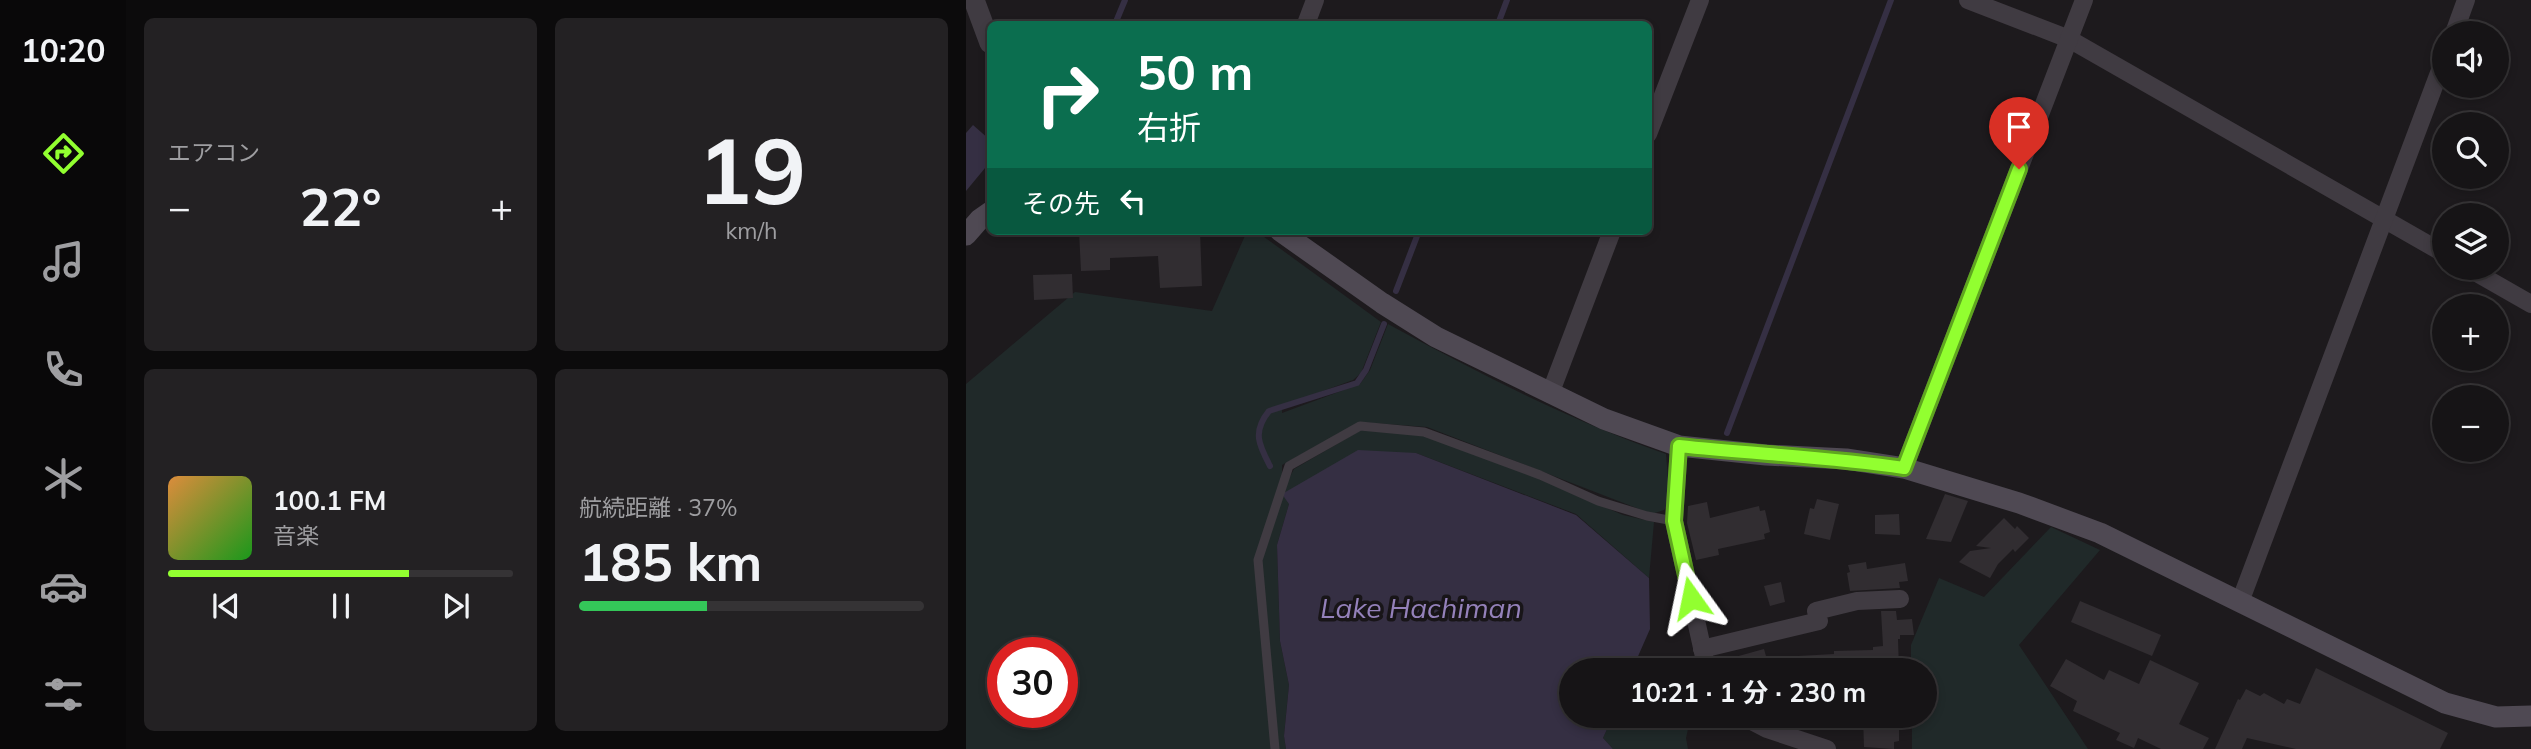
<!DOCTYPE html>
<html lang="ja">
<head>
<meta charset="utf-8">
<style>
  :root { --surface:#161416; --page:#232123; --text:#f1f3f6; --muted:#9e9ea1; --line:#353335; --accent:#92ff30 }
  body { margin:0; font-family:Mulish,"Noto Sans JP",sans-serif; background:var(--page); color:var(--text); height:100vh; display:flex; flex-direction:column; font-size:26px; white-space:nowrap }
  * { box-sizing:border-box; margin:0 }
  p { font-size:23px; color:var(--muted) }
  .icon { flex:none; width:38px; height:38px; fill:none; stroke:currentColor; stroke-width:2; stroke-linecap:round; stroke-linejoin:round }
  .map { position:relative; flex:1; overflow:hidden }
  .panel { display:flex; flex-direction:column; gap:18px; padding:18px; background:#0c0b0c; width:840px }
  .panel>* { flex:none }
  .guide { position:absolute; left:21px; top:21px; width:665px; height:214px; border-radius:10px; box-shadow:0 4px 10px #0003,0 0 0 2px var(--line); background:#0b6e4f; color:#fff; overflow:hidden }
  .buttons { position:absolute; left:1466px; top:21px; display:grid; gap:14px }
  .buttons a { display:grid; place-items:center; width:77px; height:77px; border-radius:50%; background:var(--surface); box-shadow:0 4px 10px #0003,0 0 0 2px var(--line); font-size:35px }
  .speed { position:absolute; left:21px; top:637px; display:flex; gap:14px; font-size:35px; font-weight:700; text-align:center }
  .speed>* { display:grid; place-content:center; width:91px; height:91px; border-radius:50%; background:var(--surface); box-shadow:0 4px 10px #0003,0 0 0 2px var(--line); line-height:1 }
  .speed .limit { border:10px solid #d22; background:#fff; color:#111 }
  .pin { position:absolute; display:grid; place-items:center; width:60px; height:60px; color:#fff; margin:-72px -30px; border-radius:50% 50% 50% 0; rotate:-45deg; box-shadow:0 0 7px #0007 }
  .pin .icon { rotate:45deg }
  .me { position:absolute; width:77px; margin:-38px; rotate:348deg; stroke-linejoin:round; filter:drop-shadow(0 0 5px #0008) }
  .turn { display:flex; align-items:center; gap:24px; height:147px; padding:0 35px; font-size:32px }
  .turn .icon { width:91px; height:91px; stroke-width:2.5 }
  .turn b { display:block; font-size:49px; line-height:60px }
  .then { display:flex; align-items:center; height:66px; padding:0 35px; background:#0003; gap:14px; font-size:26px }
  .big { font-size:52px; font-weight:700; line-height:1.1 }
  .panel .widget { flex:1; display:flex; flex-direction:column; justify-content:center; gap:10px; min-width:0; padding:0 24px; border-radius:10px; background:var(--page) }
  .panel .dial { align-items:center; gap:0 }
  .dial b { font-size:91px; line-height:1 }
  .song { display:flex; align-items:center; gap:21px }
  .cover { width:84px; height:84px; border-radius:10px; background:linear-gradient(135deg,hsl(30 70% 55%),hsl(120 70% 35%)) }
  .played { height:7px; border-radius:4px; background:linear-gradient(90deg,var(--accent) 70%,var(--line) 70%) }
  .keys { display:flex; justify-content:space-around; direction:ltr }
  .heat { display:flex; justify-content:space-between; align-items:center; font-size:38px; direction:ltr }
  .charge { height:10px; border-radius:5px; background:linear-gradient(90deg,#34c759 37%,var(--line) 0) }
  .panel .tiles { flex:1; display:grid; gap:18px; grid-template-columns:repeat(2,1fr) }
  .trip { position:absolute; left:593px; top:658px; width:378px; height:70px; border-radius:35px; background:var(--surface); box-shadow:0 4px 10px #0003,0 0 0 2px var(--line); font-weight:700; line-height:70px; text-align:center }
  main { display:flex; flex:1; min-height:0 }
  .tab-bar { display:flex; flex-direction:column; width:126px; justify-content:space-around; align-items:center; background:#090809; color:var(--muted) }
  .tab-bar .icon { width:49px; height:49px }
  .tab-bar .selected { color:var(--accent) }
  .tab-bar b { font-size:32px; color:var(--text) }
  .map>svg:first-child { display:block }
</style>
</head>
<body>
<main>
<nav class="tab-bar">
<b>10:20</b>
<svg class="icon selected" aria-label="directions" viewBox="0 0 24 24"><path d="M12 3l9 9-9 9-9-9zM9 14v-3h6M13 9l2 2-2 2"/></svg>
<svg class="icon" aria-label="music" viewBox="0 0 24 24"><path d="M9 18V5l10-2v13"/><circle cx="6" cy="18" r="3"/><circle cx="16" cy="16" r="3"/></svg>
<svg class="icon" aria-label="phone" viewBox="0 0 24 24"><path d="M5 4h4l2 5-3 2q2 4 5 5l2-3 5 2v4C11 20 4 13 5 4z"/></svg>
<svg class="icon" aria-label="climate" viewBox="0 0 24 24"><path d="M12 3v18M4 7l16 10M4 17L20 7"/></svg>
<svg class="icon" aria-label="car" viewBox="0 0 24 24"><path d="M5 17H2v-5l4-1 3-4h7l3 4 3 1v5h-3M9 17h6M6 11h13"/><circle cx="7" cy="17" r="2"/><circle cx="17" cy="17" r="2"/></svg>
<svg class="icon" aria-label="filters" viewBox="0 0 24 24"><path d="M4 7h16M4 17h16"/><circle cx="9" cy="7" r="2"/><circle cx="15" cy="17" r="2"/></svg>
</nav>
<section class="panel">
<div class="tiles">
<div class="widget"><p>エアコン</p>
<div class="heat"><a>−</a><b class="big">22°</b><a>+</a></div>
</div>
<div class="widget dial"><b>19</b><p>km/h</p></div>
<div class="widget">
<div class="song"><i class="cover"></i><div><b>100.1 FM</b><p>音楽</p></div></div>
<div class="played"></div>
<div class="keys"><svg class="icon" aria-label="previous" viewBox="0 0 24 24"><path d="M18 5L8 12l10 7zM5 5v14"/></svg><svg class="icon" aria-label="pause" viewBox="0 0 24 24"><path d="M8 5v14M16 5v14"/></svg><svg class="icon" aria-label="next" viewBox="0 0 24 24"><path d="M6 5l10 7-10 7zM19 5v14"/></svg></div>
</div>
<div class="widget"><p>航続距離 · 37%</p><b class="big">185 km</b><div class="charge"></div></div>
</div>
</section>
<div class="map">
<svg width="1565" height="749" viewBox="0 0 1565 749">
  <rect width="100%" height="100%" fill="#1d1a1d"/>
  <g fill="#202929" fill-rule="evenodd">
    <path d="M281,231h9l125,91 -20,51 -8,7 -71,26v7l78,-29 10,-14 18,-46c90,49 181,96 278,130l4,48 -6,8 -12,4 -225,-87 -67,-5 -78,43v27l12,-23 67,-39 62,5 112,42 88,38 31,7 -5,56 -73,-64 -160,-61 -127,51 -12,41 3,96 9,44 -5,51 2,13h-320v-365l109,-92 137,19zM37,653h59v59h-59z"/>
    <polygon points="1085,527 1134,550 1053,645 1122,749 946,749 946,716 959,716 959,670 945,670 945,645 973,578 1018,597"/>
    <polygon points="647,716 725,716 720,738 722,749 647,749 637,738"/>
  </g>
  <g fill="#352f43">
    <polygon points="7,125 24,140 24,162 0,191 0,133"/>
    <polygon points="392,450 450,453 610,515 683,578 684,629 666,670 606,670 606,716 647,716 637,738 647,749 320,749 318,736 323,685 314,641 311,545 323,504 316,494"/>
  </g>
  <g fill="none" stroke-linecap="round" stroke-linejoin="round">
    <g stroke="#352f43" stroke-width="6">
      <polyline points="149,24 159,0"/>
      <polyline points="532,24 541,0"/>
      <polyline points="430,291 453,231"/>
      <polyline points="761,433 925,0"/>
      <path d="M304,466c-11,-21 -18,-34 -1,-55l88,-28 9,-13 18,-46"/>
    </g>
  </g>
  <g fill="#312d31">
    <polygon points="113,231 234,231 236,286 194,288 192,256 144,258 144,270 115,271"/>
    <polygon points="106,274 107,298 68,300 67,275"/>
    <polygon points="979,494 1002,501 985,542 960,539"/>
    <polygon points="851,499 873,504 864,540 838,534 844,508 848,509"/>
    <polygon points="741,502 744,518 793,506 794,511 799,510 804,532 798,534 799,539 752,549 753,555 730,560 721,523 722,506"/>
    <polygon points="933,514 934,535 909,534 909,515"/>
    <polygon points="1038,518 1049,529 1051,526 1063,538 1049,552 1047,549 1032,564 1024,578 993,562 1004,551 1025,548 1010,546"/>
    <polygon points="900,562 901,569 939,563 942,581 933,582 934,588 884,591 881,573 884,572 882,565"/>
    <polygon points="815,582 819,602 804,606 798,586"/>
    <polygon points="1114,601 1195,635 1186,656 1105,622"/>
    <polygon points="915,611 930,611 931,620 946,619 948,635 934,635 934,639 932,639 933,669 814,670 814,657 868,654 868,651 907,650 907,647 917,646"/>
    <polygon points="798,649 803,667 789,670 752,670 751,662"/>
    <polygon points="1100,659 1138,680 1143,670 1173,684 1184,660 1233,683 1213,724 1243,738 1237,749 1195,749 1172,738 1168,748 1150,740 1154,733 1107,711 1111,701 1084,686"/>
    <polygon points="1350,668 1482,733 1474,749 1330,749 1281,738 1276,749 1249,749 1272,699 1274,700 1280,689 1294,696 1298,693 1318,704 1321,699 1334,704"/>
    <polygon points="897,716 933,716 933,741 928,742 928,749 898,747"/>
  </g>
  <g fill="none" stroke-linecap="round" stroke-linejoin="round">
    <polyline stroke="#403b42" stroke-width="9" points="309,749 292,560 323,466 394,426 458,432 574,475 632,501 681,516 708,521"/>
    <g stroke="#403b42" stroke-width="18">
      <polyline points="1002,0 1103,39 1479,254"/>
      <polyline points="340,24 349,0"/>
      <polyline points="1488,33 1500,0"/>
      <polyline points="682,134 734,0"/>
      <polyline points="1502,268 1565,304"/>
      <polyline points="584,394 646,231"/>
      <polyline points="713,446 708,521 741,670"/>
      <polyline points="938,468 1118,0"/>
      <polyline points="1274,602 1479,57"/>
      <polyline points="736,649 853,621 850,611 891,601 934,599"/>
      <polyline points="776,716 801,729 861,749"/>
    </g>
    <polyline stroke="#403b42" stroke-width="21" points="8,0 24,43"/>
    <g stroke="#4f4953" stroke-width="21">
      <polyline points="314,231 416,303 470,337 638,419 713,446 800,455 880,459 938,468 1053,503 1134,533 1479,703 1530,717 1565,716"/>
      <polyline points="0,235 14,219 24,212"/>
    </g>
  </g>
  <g fill="none" stroke-linecap="round" stroke-linejoin="round">
    <g stroke="#5fa61f" stroke-width="18">
      <path id="route" d="M725,598l-17,-77 5,-75c75,8 150,11 225,22l115,-299"/>
    </g>
    <use href="#route" stroke="#92ff30" stroke-width="12"/>
  </g>
  <g text-anchor="middle" dominant-baseline="central" stroke-width="7" stroke-linejoin="round" paint-order="stroke">
    <g font-size="28" font-style="italic" fill="#9481ba" stroke="#181518">
      <text x="455" y="607">Lake Hachiman</text>
    </g>
  </g>
</svg>
<div class="buttons">
<a><svg class="icon" aria-label="sound" viewBox="0 0 24 24"><path d="M4 9h4l5-4v14l-5-4H4zM17 9q2 3 0 6"/></svg></a>
<a><svg class="icon" aria-label="search" viewBox="0 0 24 24"><circle cx="10" cy="10" r="6"/><path d="M15 15l6 6"/></svg></a>
<a><svg class="icon" aria-label="layers" viewBox="0 0 24 24"><path d="M12 4l9 5-9 5-9-5zM3 14l9 5 9-5"/></svg></a>
<a>+</a>
<a>−</a>
</div>
<div class="speed"><div class="limit">30</div></div>
<div class="pin" style="left:1053px;top:169px;background:#d93025"><svg class="icon" aria-label="arrive" viewBox="0 0 24 24"><path d="M6 21V4h12l-3 4 3 4H6"/></svg></div>
<svg class="me" style="left:725px;top:598px" viewBox="-20 -20 40 40"><path d="M0-17L14 15 0 8-14 15z" fill="#92ff30" stroke="#fff" stroke-width="4"/></svg>
<div class="trip">10:21 · 1 分 · 230 m</div>
<div class="guide">
<div class="turn"><svg class="icon" aria-label="right" viewBox="0 0 24 24"><path d="M7 20v-9h11M14 6l5 5-5 5"/></svg><div><b>50 m</b>右折</div></div>
<div class="then">その先<svg class="icon" aria-label="left" viewBox="0 0 24 24"><path d="M17 20v-9H6M10 6l-5 5 5 5"/></svg></div>
</div>
</div>
</main>
</body>
</html>
